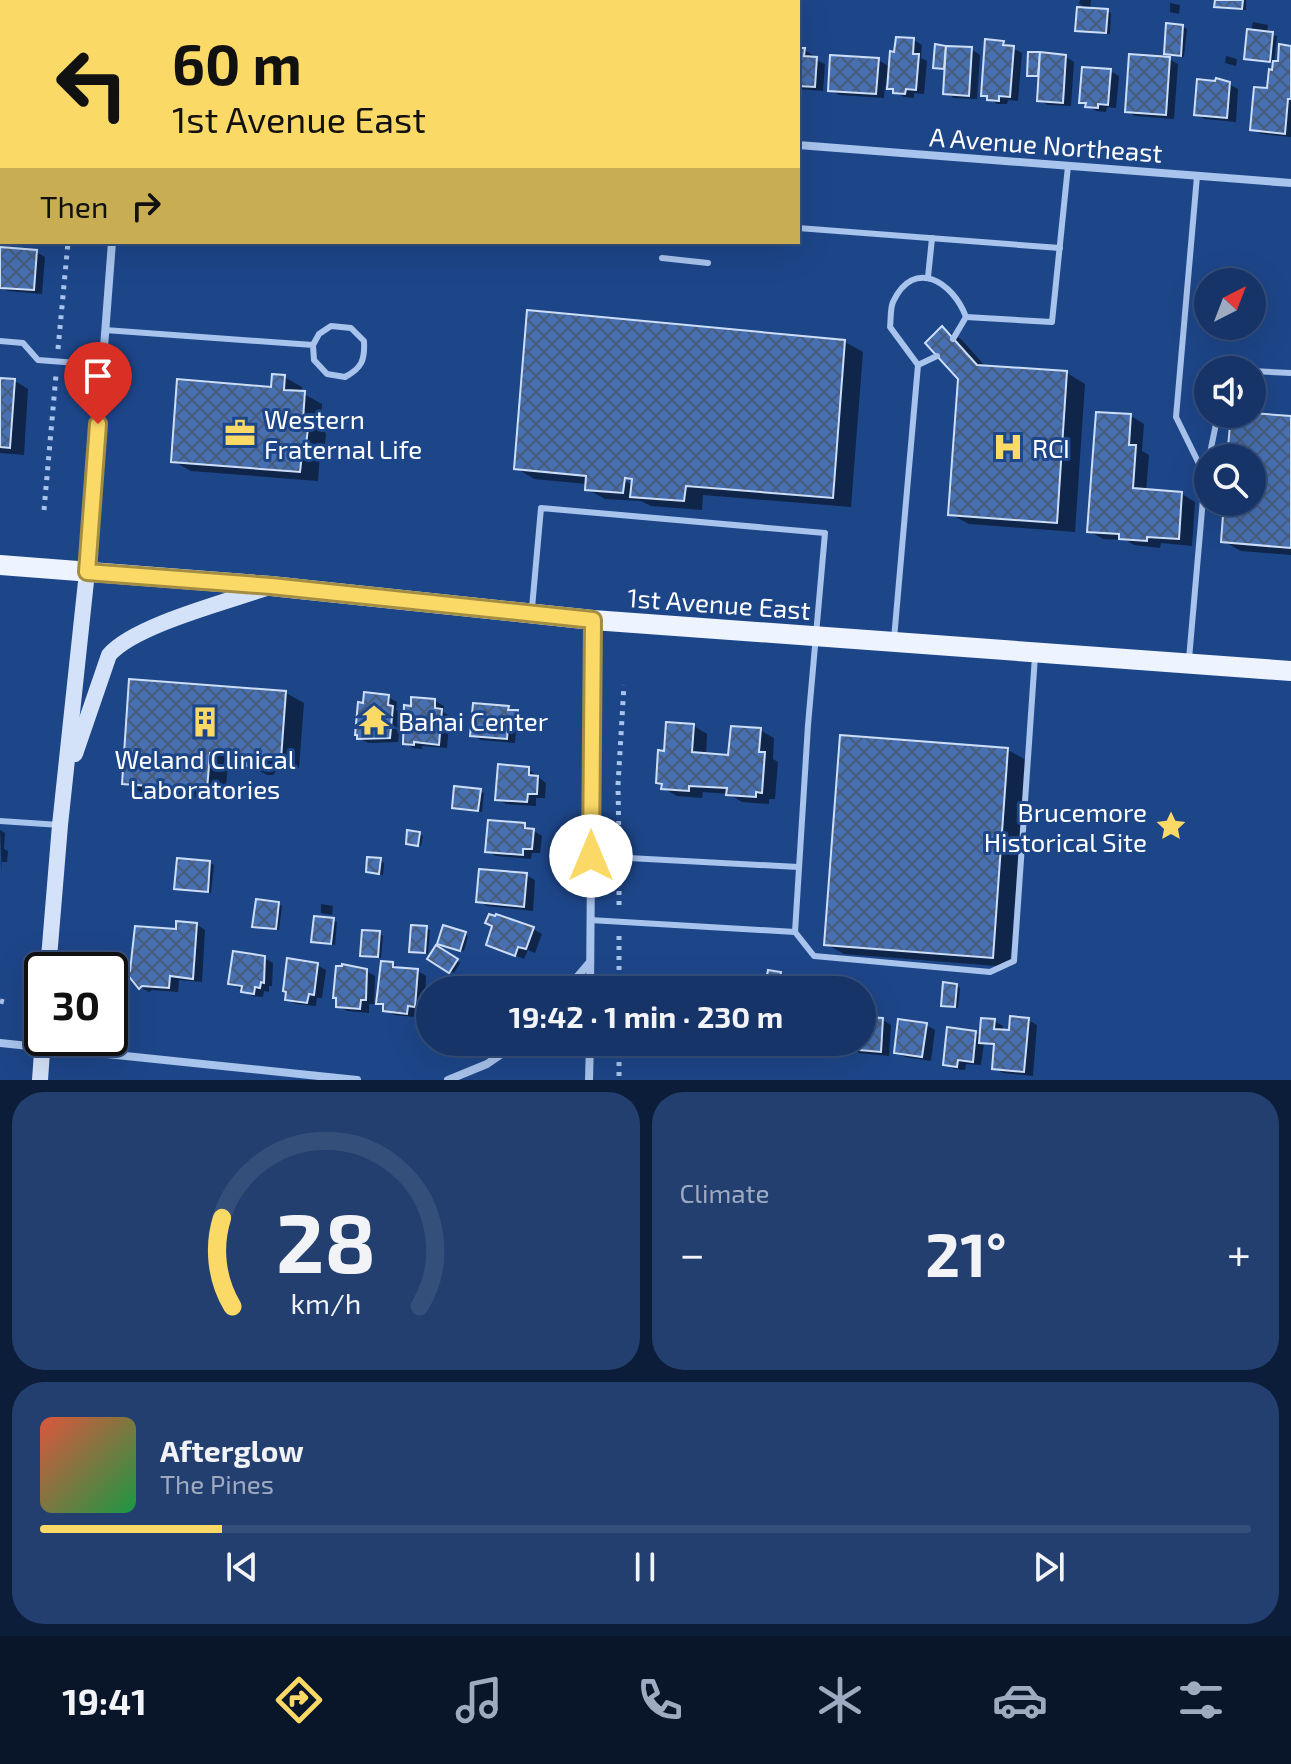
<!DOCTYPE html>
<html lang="en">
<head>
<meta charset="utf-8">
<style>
  :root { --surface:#163467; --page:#233f70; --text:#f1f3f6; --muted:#9eaac0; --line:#354f7b; --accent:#fbd967 }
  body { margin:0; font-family:"Exo 2",sans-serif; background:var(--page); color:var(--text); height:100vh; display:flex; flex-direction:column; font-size:30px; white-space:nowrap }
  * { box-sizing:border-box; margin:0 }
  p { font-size:26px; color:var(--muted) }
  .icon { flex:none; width:44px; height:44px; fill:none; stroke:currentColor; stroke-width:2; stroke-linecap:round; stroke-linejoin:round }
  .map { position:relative; height:1080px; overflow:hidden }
  .details { display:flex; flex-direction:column; gap:12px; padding:12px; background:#0c1d39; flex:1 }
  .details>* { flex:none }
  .banner { position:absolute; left:0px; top:0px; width:800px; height:244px; box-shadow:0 8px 32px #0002,0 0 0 2px var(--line); background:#fbd967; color:#111; overflow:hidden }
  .needle { width:52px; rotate:42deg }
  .buttons { position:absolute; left:1194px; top:268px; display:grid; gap:16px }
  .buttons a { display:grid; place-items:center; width:72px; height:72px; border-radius:50%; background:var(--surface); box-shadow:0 8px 32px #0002,0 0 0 2px var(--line); font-size:40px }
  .speed { position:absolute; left:24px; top:952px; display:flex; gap:16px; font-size:40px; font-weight:700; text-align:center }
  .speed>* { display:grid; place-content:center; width:104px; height:104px; border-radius:50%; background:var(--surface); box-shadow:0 8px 32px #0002,0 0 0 2px var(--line); line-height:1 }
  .speed .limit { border:4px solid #111; border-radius:12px; background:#fff; color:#111 }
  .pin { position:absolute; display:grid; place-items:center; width:68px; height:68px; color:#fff; margin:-82px -34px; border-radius:50% 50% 50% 0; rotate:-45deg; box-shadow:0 0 8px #0007 }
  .pin .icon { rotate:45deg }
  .me { position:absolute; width:88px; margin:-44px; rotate:0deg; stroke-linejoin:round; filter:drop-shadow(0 0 6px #0008) }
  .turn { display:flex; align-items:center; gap:28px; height:168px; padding:0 40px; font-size:36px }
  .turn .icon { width:104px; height:104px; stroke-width:2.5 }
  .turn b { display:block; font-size:56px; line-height:68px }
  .then { display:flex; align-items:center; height:76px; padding:0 40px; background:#0003; gap:16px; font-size:30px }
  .big { font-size:60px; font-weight:700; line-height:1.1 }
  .details .tile { flex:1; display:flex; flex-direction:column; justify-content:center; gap:12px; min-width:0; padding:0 28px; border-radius:32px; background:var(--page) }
  .details .dial { align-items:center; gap:0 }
  .dial svg { height:208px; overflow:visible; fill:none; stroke:var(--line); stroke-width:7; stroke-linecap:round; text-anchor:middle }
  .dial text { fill:var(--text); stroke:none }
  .song { display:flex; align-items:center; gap:24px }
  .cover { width:96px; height:96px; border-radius:12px; background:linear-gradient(135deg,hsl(10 70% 55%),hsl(140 70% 35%)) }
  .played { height:8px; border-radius:4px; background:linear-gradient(90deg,var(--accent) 15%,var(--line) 15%) }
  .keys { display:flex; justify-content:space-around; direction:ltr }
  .heat { display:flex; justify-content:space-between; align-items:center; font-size:44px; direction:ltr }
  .details .tiles { flex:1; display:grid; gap:12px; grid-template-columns:1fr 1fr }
  .tile:last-child { grid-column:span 2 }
  .trip { position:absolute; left:416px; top:976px; width:460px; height:80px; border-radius:40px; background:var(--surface); box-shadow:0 8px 32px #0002,0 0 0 2px var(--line); font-weight:700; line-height:80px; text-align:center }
  .tab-bar { display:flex; height:128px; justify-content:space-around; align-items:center; background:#091529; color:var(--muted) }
  .tab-bar .icon { width:56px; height:56px }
  .tab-bar .selected { color:var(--accent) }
  .tab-bar b { font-size:36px; color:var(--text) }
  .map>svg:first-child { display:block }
</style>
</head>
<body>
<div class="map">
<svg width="1291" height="1080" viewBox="0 0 1291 1080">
  <defs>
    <pattern id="building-cross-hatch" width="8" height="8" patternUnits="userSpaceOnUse" patternTransform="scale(2)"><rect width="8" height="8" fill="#4670b2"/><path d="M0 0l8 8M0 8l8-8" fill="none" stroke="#495c7a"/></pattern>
  </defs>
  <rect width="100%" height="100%" fill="#1d4689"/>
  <g fill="#0007" fill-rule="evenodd">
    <polygon points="17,0 79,0 17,2"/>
    <polygon points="203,0 400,0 203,2"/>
    <polygon points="429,0 476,0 429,2"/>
    <polygon points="481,0 522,0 480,2"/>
    <polygon points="1080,0 1091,0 1090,10 1079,4"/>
    <polygon points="1217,0 1246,0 1246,10 1220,8 1216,5"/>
    <polygon points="1170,3 1180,5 1179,14 1170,12"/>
    <polygon points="1107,11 1111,13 1110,34 1077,29"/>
    <polygon points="1253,22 1268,25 1267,34 1277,36 1274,63 1246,58"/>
    <polygon points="1183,27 1187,29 1184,57 1170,55 1166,53"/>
    <polygon points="0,31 2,31 2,73 0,72"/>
    <polygon points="914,40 922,45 921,58 927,61 924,94 914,93 914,98 904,97 885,85 884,98 839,95 830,89 878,60 890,67 896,54"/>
    <polygon points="1003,43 1022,53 1018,101 1008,100 1007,104 997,104 983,94"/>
    <polygon points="937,47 971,49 980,55 977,99 954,98 945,92 947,67 936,62"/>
    <polygon points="1291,48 1291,137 1261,134 1252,129 1279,64"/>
    <polygon points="798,50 804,50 813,55 813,59 825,64 823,91 798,89"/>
    <polygon points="1030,54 1066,57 1074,62 1071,106 1048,105 1039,100 1041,77 1029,75"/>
    <polygon points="1226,56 1237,59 1236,66 1225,63"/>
    <polygon points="1169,59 1178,64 1174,119 1135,116 1127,111"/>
    <polygon points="1110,71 1119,76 1116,108 1107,107 1106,112 1096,111 1082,102"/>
    <polygon points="1229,84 1238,89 1236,122 1205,119 1196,114"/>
    <polygon points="0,117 2,117 2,156 0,155"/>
    <rect x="0" y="186" width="2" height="41"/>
    <polygon points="36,252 45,257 42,294 8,291 0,287 0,279"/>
    <polygon points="943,329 961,339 986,367 1067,373 1085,384 1075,532 969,524 950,514 960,378"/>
    <path d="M845,342l18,10 -12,155 -148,-12 -1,15 -51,-4 -10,-5 -36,-2 -18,-10v-5l-53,-5 -18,-11zM617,471l17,10v5l-19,-11z"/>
    <polygon points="284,377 302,387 302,393 322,404 321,430 326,433 324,454 320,454 318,481 191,471 173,461 273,389"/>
    <polygon points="0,380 15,381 28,389 24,455 0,453"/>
    <polygon points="1131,416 1144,424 1142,451 1149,455 1146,491 1182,494 1195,502 1192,546 1161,543 1160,548 1134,545 1126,540 1103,539 1089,531"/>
    <polygon points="1291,418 1291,555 1241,551 1223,541 1226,502 1252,502 1252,458 1229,458"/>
    <polygon points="286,693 304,703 299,768 280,766 273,775 267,775 248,764 228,762 225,800 142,793 124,783"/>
    <polygon points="388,697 397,702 396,710 401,713 398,742 368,743 359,738"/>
    <polygon points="435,701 444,706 443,712 450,716 447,748 422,746 422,749 413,748 405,743"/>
    <polygon points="508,708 526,718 525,731 516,730 515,743 481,740 472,735"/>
    <polygon points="694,726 707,734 706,755 730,757 760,730 774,738 773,759 778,762 775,799 769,799 769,804 742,802 729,794 703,792 702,798 677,796 663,788 658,782 666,753"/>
    <polygon points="1008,750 1026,760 1010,967 844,954 826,944"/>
    <polygon points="528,769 546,783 545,798 536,798 536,806 506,804 497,799"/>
    <polygon points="480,791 484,793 482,812 454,807"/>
    <polygon points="524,825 542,836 540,853 532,853 531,859 496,856 487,851"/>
    <polygon points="0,830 5,833 4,849 8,851 7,862 2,862 2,874"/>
    <polygon points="419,834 423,836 421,846 408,843"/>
    <polygon points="380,860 384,863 383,875 368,871"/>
    <polygon points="210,863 214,865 211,893 176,887"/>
    <polygon points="526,875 535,880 533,911 487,906 478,900"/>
    <polygon points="278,904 282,906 279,930 255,926"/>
    <polygon points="321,904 333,906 332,915 321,913"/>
    <polygon points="333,920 337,922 335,945 313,940"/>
    <polygon points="196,924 205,930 202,982 179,980 178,992 152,990 149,992 140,987 178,931"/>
    <polygon points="426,928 430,930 428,954 415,953 411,951"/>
    <polygon points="533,929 542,934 535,953 528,950 524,959 488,944"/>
    <polygon points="379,933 383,936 381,958 362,955"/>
    <polygon points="465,934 468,936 464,951 443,945"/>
    <polygon points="437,947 460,963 454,973 430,958"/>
    <polygon points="264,958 273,963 272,986 269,986 269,992 264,991 263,997 252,996 230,983"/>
    <polygon points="393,964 402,969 418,971 426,976 425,997 430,995 430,1013 424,999 423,1011 416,1010 415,1017 394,1015 378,1003"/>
    <polygon points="317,965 326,970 322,998 317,998 316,1006 296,1004 287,999"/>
    <polygon points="366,971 375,976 374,1004 369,1004 369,1013 347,1011 338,1006"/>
    <polygon points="780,974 784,976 782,990 766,990"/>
    <polygon points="457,983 467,990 441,990"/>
    <polygon points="956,985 960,988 958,1008 947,1007 943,1005"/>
    <polygon points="672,988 705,990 706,990 672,990"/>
    <polygon points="862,1019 883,1020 891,1025 889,1056 859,1053 851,1048 851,1042 862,1042"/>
    <path d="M1028,1020l9,5 -4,51 -30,-3 -9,-5 2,-21 -12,-4 -3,22 -15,-1 -1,6 -11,-1 -9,-5 31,-31 5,3 13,-15 9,5 -1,5 8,1zM988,1041l16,6 -16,-2z"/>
    <polygon points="926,1025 935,1030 931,1061 905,1057 896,1052"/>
    <polygon points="801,1042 840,1042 839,1050 807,1045"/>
  </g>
  <g fill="url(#building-cross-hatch)" stroke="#cddef9" stroke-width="2">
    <polygon points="201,0 373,0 201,2"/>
    <polygon points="1215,0 1243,0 1242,9 1214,7"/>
    <polygon points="1077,7 1108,9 1106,33 1075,31"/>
    <polygon points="1166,23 1183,25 1181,56 1164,54"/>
    <polygon points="1247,29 1273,32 1270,62 1244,59"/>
    <polygon points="896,37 914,38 913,54 919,54 916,90 906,89 905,94 893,93 893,89 887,89 890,51 894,52"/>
    <polygon points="985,39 1004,41 1003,45 1014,46 1010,97 999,96 999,101 987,100 987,96 981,96"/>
    <polygon points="935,44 946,46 944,69 933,68"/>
    <polygon points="1279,44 1291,46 1291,99 1288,99 1285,134 1250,130 1254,87 1267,88 1269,69 1272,70 1273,61 1278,61"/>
    <polygon points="946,46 972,47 969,96 943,94"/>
    <polygon points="798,48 805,48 804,56 817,57 815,87 798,86"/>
    <polygon points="1028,52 1040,52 1038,76 1027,76"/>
    <polygon points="1040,52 1066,55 1063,103 1037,101"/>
    <polygon points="1129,54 1170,57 1166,115 1125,112"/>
    <polygon points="830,55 879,58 876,94 828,91"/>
    <polygon points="1082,67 1111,69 1108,105 1098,104 1098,108 1085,107 1086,103 1079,103"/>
    <polygon points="1216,78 1230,82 1227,118 1194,115 1197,79 1215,81"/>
    <polygon points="0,247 37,250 34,290 0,288"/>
    <polygon points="527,310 845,340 833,498 686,486 684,501 630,497 632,479 625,478 623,493 585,490 586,476 514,469"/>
    <polygon points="942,326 977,365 1067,371 1057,523 948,515 958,379 925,343"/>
    <polygon points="272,374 285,375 284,390 305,391 303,420 309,420 306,445 303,445 300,472 171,462 177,379 271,387"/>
    <polygon points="0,378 15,379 10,448 0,447"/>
    <polygon points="1096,412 1131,414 1129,445 1136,445 1133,488 1182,492 1179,539 1147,537 1147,541 1119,539 1119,534 1087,532"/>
    <polygon points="1252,413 1291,416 1291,548 1221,542 1224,502 1252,502 1252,458 1227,458 1231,414"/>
    <polygon points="129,679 286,691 281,759 261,757 255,766 247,766 242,755 210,753 207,790 122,784"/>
    <polygon points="364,692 389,695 388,705 393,706 390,738 357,739 357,735 355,735 358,702 363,703"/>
    <polygon points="411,697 435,699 435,708 442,709 439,745 414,742 414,745 403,744 404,705 411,706"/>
    <polygon points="473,703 509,706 508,710 518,710 516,727 508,727 507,739 470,736"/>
    <polygon points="666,722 694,724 692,752 728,755 731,726 761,728 759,752 765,752 762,793 756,792 756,797 726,795 727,788 689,786 689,791 661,789 662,784 656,783 658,750 664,751"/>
    <polygon points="840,735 1008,748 993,958 824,945"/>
    <polygon points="498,764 529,767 529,775 538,776 537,794 528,794 527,802 495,800"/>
    <polygon points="454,786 481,789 478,811 452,808"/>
    <polygon points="488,820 525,823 525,828 534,829 532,849 523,849 523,855 485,852"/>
    <polygon points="407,830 420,832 418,846 406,844"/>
    <polygon points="367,857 381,858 379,874 366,872"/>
    <polygon points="177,858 210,861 208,892 174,889"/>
    <polygon points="479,869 527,873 524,907 476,902"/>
    <polygon points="256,899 279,902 276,929 252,927"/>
    <polygon points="489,914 495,916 496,914 534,927 526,949 518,947 515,956 486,945 492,926 485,923"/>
    <polygon points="314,916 334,918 331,944 311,942"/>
    <polygon points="176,921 197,923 193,979 170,976 169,988 142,986 139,989 127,974 130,971 135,926 176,929"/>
    <polygon points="411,925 427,926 425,953 409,952"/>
    <polygon points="443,925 466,932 460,951 437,944"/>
    <polygon points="362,930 380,931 378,957 360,956"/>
    <polygon points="436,945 458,959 449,973 427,959"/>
    <polygon points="233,951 265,956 264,983 261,982 260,988 255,987 254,994 241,992 242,986 228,984"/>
    <polygon points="287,958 318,963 314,995 309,994 307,1003 285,1000 286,992 283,991"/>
    <polygon points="381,961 393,962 393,967 418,969 415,1007 408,1006 407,1014 383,1011 383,1004 376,1004"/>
    <polygon points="342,964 367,969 366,1000 361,1000 360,1009 336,1007 336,998 333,998 336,966 342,966"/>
    <polygon points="768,970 781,972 778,990 764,990"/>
    <polygon points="943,982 957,984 955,1007 941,1006"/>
    <polygon points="1010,1016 1029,1018 1024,1072 992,1069 994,1044 979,1043 981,1018 995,1019 994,1029 1009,1030"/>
    <polygon points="862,1017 883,1018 881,1052 848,1049 849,1042 862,1042"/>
    <polygon points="898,1019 927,1023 922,1057 894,1053"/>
    <polygon points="947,1027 976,1031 973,1062 958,1060 957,1067 943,1065"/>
  </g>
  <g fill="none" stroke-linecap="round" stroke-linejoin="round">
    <g stroke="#a8c3ec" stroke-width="5" stroke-dasharray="4 6" stroke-linecap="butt">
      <polyline points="89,2 89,0"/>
      <polyline points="167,2 167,0"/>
      <polyline points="58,349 68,242"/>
      <polyline points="44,510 56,375"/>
      <polyline points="619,845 618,785 624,685"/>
      <polyline points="619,871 619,909"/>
      <polyline points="619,990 619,935"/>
      <polyline points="0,1001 4,1002"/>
      <polyline points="619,1042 619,1080"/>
    </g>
    <g stroke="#a8c3ec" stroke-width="6">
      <polyline points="382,2 382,0"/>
      <polyline points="798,228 1060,248"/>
      <polyline points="662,258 708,263"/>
      <polyline points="928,277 932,238"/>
      <polyline points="966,317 1052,322 1068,166"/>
      <path d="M105,330l208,15 1,15 13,14 18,3c17,-9 20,-17 19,-36l-13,-13 -20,-2 -12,8 -6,11"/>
      <polyline points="0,341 23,343 38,360 103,365"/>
      <path d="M918,365l-28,-38c1,-7 0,-18 3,-25 21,-45 60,-20 73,15l-13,22"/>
      <polyline points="1223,370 1240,370"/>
      <polyline points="1252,371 1291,373"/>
      <polyline points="1209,458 1218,414"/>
      <polyline points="1205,476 1208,463"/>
      <polyline points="532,608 541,508 825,533 808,725 795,932 814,956 990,972 1014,961 1035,656"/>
      <polyline points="894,639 918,365 937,356"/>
      <polyline points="1189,659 1205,476 1176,417 1197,176"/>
      <polyline points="0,821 60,825"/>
      <polyline points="591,856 798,867"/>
      <polyline points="590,920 795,932"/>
    </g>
    <g stroke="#a8c3ec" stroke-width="8">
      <polyline points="130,2 130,0"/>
      <polyline points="0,98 2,98"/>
      <polyline points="798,145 1291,183"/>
      <polyline points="87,571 112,242"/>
      <polyline points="566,990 590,962"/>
      <polyline points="590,990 593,620"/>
      <polyline points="0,1043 357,1080"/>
      <polyline points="448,1080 487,1064 519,1042"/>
      <polyline points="589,1080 590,1042"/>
    </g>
    <g stroke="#d4e2f9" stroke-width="16">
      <path d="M75,754l34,-99c25,-30 121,-54 160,-68"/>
      <polyline points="48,970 60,825 87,572"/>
      <polyline points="40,1080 43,1038"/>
    </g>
    <polyline stroke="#edf3ff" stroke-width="20" points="0,565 271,586 593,620 1291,671"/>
  </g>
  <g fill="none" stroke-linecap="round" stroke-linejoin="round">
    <g stroke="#a38d43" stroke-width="20">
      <polyline id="route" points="98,424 87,572 271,586 593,620 591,856"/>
    </g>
    <use href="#route" stroke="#fbd967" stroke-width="14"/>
  </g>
  <defs>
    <g id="office-bare" transform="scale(2.4)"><path d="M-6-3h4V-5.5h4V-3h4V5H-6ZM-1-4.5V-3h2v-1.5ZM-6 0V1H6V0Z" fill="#fbd967" stroke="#1d4689" stroke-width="2.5" paint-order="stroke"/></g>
    <g id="hospital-bare" transform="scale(2.4)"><path d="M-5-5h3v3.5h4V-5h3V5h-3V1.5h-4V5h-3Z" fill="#fbd967" stroke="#1d4689" stroke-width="2.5" paint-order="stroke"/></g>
    <g id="temple-bare" transform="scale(2.4)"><path d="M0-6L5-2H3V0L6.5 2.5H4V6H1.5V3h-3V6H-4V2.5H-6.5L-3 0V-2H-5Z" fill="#fbd967" stroke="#1d4689" stroke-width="2.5" paint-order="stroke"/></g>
    <g id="building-bare" transform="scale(2.4)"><path d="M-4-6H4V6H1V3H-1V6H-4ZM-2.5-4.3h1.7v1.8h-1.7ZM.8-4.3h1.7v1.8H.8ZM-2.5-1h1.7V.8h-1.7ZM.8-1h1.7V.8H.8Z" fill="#fbd967" stroke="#1d4689" stroke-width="2.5" paint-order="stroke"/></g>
    <g id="sight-bare" transform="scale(2.4)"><path d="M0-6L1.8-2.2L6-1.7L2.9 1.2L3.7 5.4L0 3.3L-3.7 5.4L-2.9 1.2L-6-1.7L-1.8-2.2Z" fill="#fbd967" stroke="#1d4689" stroke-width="2.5" paint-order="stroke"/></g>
  </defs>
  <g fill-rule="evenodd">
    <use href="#office-bare" x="240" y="433"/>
    <use href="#hospital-bare" x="1008" y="447"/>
    <use href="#temple-bare" x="374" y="720"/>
    <use href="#building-bare" x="205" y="722"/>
    <use href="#sight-bare" x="1171" y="826"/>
  </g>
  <g text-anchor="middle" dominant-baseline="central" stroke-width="6" stroke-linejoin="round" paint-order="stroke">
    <g font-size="26" fill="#fff" stroke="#1d4689">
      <text transform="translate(1046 144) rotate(4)">A Avenue Northeast</text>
      <text transform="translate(719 603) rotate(4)">1st Avenue East</text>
    </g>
    <g font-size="26" fill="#fff" stroke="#1d4689" text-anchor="start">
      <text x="264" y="418">Western<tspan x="264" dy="30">Fraternal Life</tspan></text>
      <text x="1032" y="447">RCI</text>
      <text x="398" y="720">Bahai Center</text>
      <text x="205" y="758" text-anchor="middle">Weland Clinical<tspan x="205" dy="30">Laboratories</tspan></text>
      <text x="1147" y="811" text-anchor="end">Brucemore<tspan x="1147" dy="30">Historical Site</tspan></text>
    </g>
  </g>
</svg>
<div class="buttons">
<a><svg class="needle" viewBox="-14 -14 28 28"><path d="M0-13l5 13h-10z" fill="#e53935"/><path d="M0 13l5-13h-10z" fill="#9eaac0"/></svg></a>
<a><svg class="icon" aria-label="sound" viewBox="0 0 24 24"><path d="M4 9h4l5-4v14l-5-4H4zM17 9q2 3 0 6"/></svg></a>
<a><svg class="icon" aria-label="search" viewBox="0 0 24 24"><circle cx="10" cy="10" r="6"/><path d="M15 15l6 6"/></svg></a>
</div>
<div class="speed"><div class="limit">30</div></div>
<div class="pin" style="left:98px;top:424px;background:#d93025"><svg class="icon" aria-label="arrive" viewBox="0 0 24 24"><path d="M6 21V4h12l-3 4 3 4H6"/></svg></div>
<svg class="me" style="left:591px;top:856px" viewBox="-20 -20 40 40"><circle r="19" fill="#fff"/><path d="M0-13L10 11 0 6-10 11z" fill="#fbd967"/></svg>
<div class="trip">19:42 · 1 min · 230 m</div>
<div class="banner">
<div class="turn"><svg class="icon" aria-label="left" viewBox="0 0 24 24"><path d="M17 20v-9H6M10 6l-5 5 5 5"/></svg><div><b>60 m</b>1st Avenue East</div></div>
<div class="then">Then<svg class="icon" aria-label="right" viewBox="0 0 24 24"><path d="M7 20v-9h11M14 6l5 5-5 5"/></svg></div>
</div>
</div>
<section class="details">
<div class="tiles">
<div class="tile dial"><svg viewBox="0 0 100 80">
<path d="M14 69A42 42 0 1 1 86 69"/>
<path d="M14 69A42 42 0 0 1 10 35" stroke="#fbd967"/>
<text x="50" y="56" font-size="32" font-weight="700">28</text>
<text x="50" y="72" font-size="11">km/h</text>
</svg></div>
<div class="tile"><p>Climate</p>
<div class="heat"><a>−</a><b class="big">21°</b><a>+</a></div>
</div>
<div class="tile">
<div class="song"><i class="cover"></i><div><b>Afterglow</b><p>The Pines</p></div></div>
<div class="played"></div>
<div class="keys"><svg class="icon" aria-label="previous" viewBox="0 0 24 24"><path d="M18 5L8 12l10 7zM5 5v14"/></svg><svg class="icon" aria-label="pause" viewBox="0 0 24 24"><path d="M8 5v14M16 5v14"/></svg><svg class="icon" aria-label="next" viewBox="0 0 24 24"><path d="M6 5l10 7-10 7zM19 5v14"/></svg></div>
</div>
</div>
</section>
<nav class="tab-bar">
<b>19:41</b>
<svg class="icon selected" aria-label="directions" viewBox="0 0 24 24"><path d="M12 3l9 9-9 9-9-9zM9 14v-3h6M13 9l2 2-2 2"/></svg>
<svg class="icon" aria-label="music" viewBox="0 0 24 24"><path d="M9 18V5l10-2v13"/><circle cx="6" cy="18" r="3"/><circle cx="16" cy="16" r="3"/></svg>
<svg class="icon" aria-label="phone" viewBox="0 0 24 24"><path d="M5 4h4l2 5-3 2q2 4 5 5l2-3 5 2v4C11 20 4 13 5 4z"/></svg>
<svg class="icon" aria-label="climate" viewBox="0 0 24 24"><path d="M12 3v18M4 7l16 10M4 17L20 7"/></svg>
<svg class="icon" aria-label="car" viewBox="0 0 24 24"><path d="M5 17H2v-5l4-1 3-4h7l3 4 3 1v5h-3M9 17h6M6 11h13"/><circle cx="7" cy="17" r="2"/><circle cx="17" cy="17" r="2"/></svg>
<svg class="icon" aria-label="filters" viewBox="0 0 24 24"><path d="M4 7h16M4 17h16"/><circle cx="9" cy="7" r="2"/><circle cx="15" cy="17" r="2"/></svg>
</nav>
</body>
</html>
